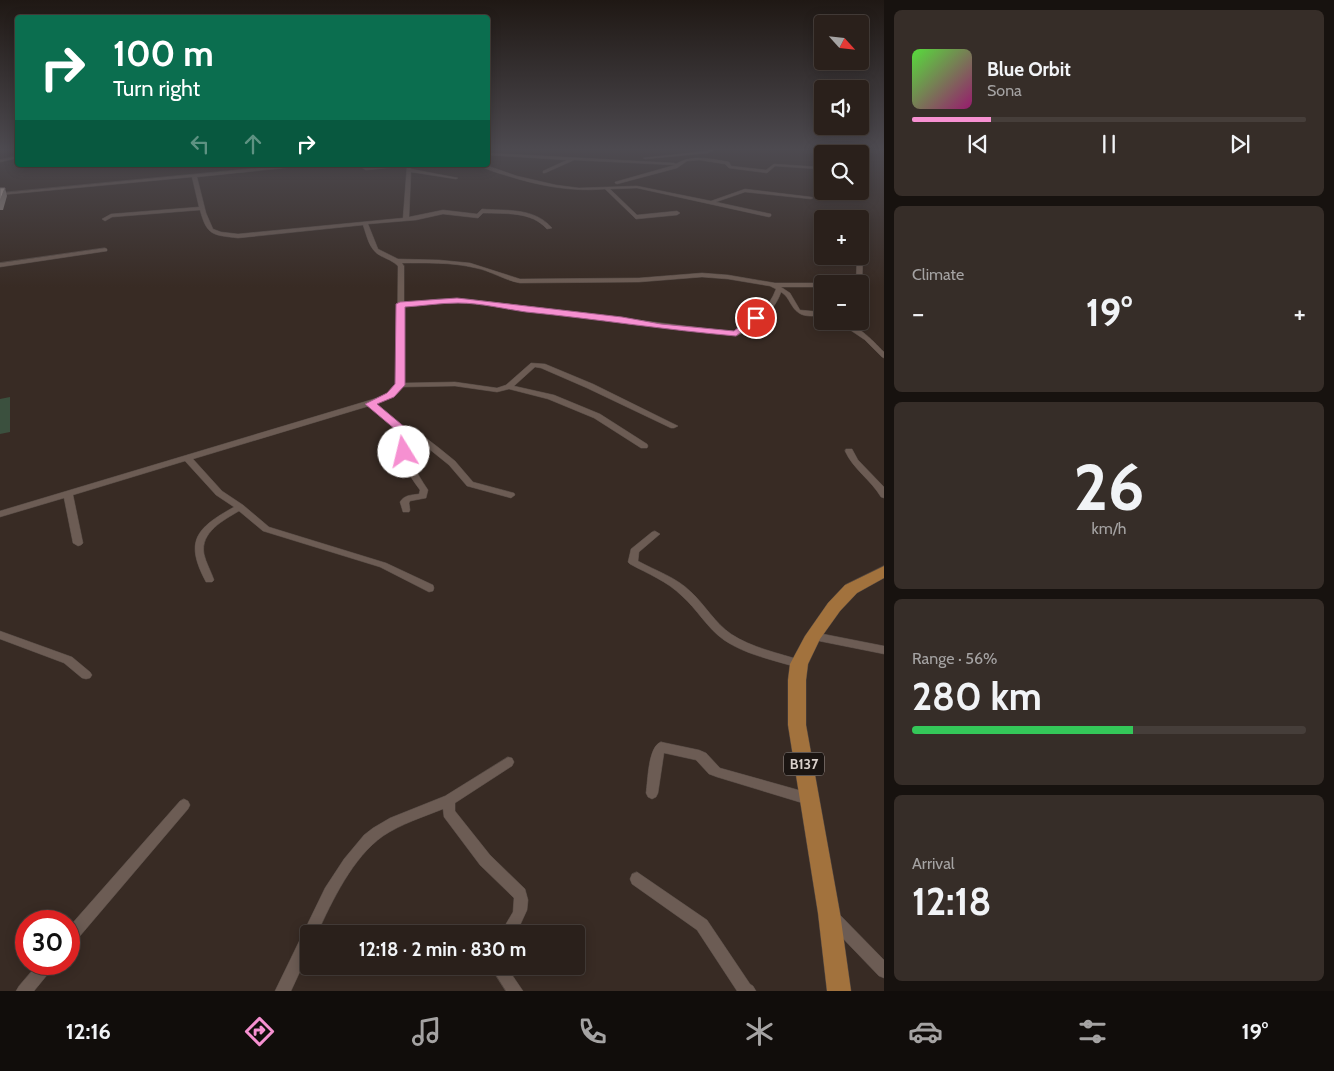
<!DOCTYPE html>
<html lang="en">
<head>
<meta charset="utf-8">
<style>
  :root { --surface:#2a201b; --page:#362d28; --text:#f1f3f6; --muted:#a5a3a3; --line:#463e3a; --accent:#f690d1 }
  body { margin:0; font-family:Cabin,sans-serif; background:var(--page); color:var(--text); height:100vh; display:flex; flex-direction:column; font-size:19px; white-space:nowrap }
  * { box-sizing:border-box; margin:0 }
  p { font-size:16px; color:var(--muted) }
  .icon { flex:none; width:28px; height:28px; fill:none; stroke:currentColor; stroke-width:2; stroke-linecap:round; stroke-linejoin:round }
  .map { position:relative; flex:1; overflow:hidden }
  .details { display:flex; flex-direction:column; gap:10px; padding:10px; background:#17120f; width:450px }
  .details>* { flex:none }
  .banner { position:absolute; left:15px; top:15px; width:475px; height:152px; border-radius:5px; box-shadow:0 2px 12px #0003,0 0 0 1px var(--line); background:#0b6e4f; color:#fff; overflow:hidden }
  .needle { width:32px; rotate:117deg }
  .buttons { position:absolute; left:814px; top:15px; display:grid; gap:10px }
  .buttons a { display:grid; place-items:center; width:55px; height:55px; border-radius:5px; background:var(--surface); box-shadow:0 2px 12px #0003,0 0 0 1px var(--line); font-size:25px }
  .speed { position:absolute; left:15px; top:910px; display:flex; gap:10px; font-size:25px; font-weight:700; text-align:center }
  .speed>* { display:grid; place-content:center; width:65px; height:65px; border-radius:50%; background:var(--surface); box-shadow:0 2px 12px #0003,0 0 0 1px var(--line); line-height:1 }
  .speed .limit { border:8px solid #d22; background:#fff; color:#111 }
  .pin { position:absolute; display:grid; place-items:center; width:42px; height:42px; color:#fff; margin:-21px; border:2px solid #fff; border-radius:50%; box-shadow:0 1px 5px #0007 }
  .me { position:absolute; width:55px; margin:-28px; rotate:351deg; stroke-linejoin:round; filter:drop-shadow(0 0 4px #0008) }
  .turn { display:flex; align-items:center; gap:18px; height:105px; padding:0 15px; font-size:22px }
  .turn .icon { width:65px; height:65px; stroke-width:2.5 }
  .turn b { display:block; font-size:35px; line-height:42px }
  .lanes { display:flex; align-items:center; height:48px; padding:0 15px; background:#0003; justify-content:center; gap:25px; direction:ltr }
  .lanes .off { opacity:.35 }
  .big { font-size:38px; font-weight:700; line-height:1.1 }
  .details .widget { flex:1; display:flex; flex-direction:column; justify-content:center; gap:8px; min-width:0; padding:0 18px; border-radius:8px; background:var(--page) }
  .details .dial { align-items:center; gap:0 }
  .dial b { font-size:65px; line-height:1 }
  .song { display:flex; align-items:center; gap:15px }
  .cover { width:60px; height:60px; border-radius:8px; background:linear-gradient(135deg,hsl(110 70% 55%),hsl(320 70% 35%)) }
  .played { height:5px; border-radius:2px; background:linear-gradient(90deg,var(--accent) 20%,var(--line) 20%) }
  .keys { display:flex; justify-content:space-around; direction:ltr }
  .heat { display:flex; justify-content:space-between; align-items:center; font-size:28px; direction:ltr }
  .charge { height:8px; border-radius:4px; background:linear-gradient(90deg,#34c759 56%,var(--line) 0) }
  .trip { position:absolute; left:300px; top:925px; width:285px; height:50px; border-radius:5px; background:var(--surface); box-shadow:0 2px 12px #0003,0 0 0 1px var(--line); font-weight:700; line-height:50px; text-align:center }
  .menu { display:flex; height:80px; justify-content:space-around; align-items:center; background:#110d0b; color:var(--muted) }
  .menu .icon { width:35px; height:35px }
  .menu .current { color:var(--accent) }
  .menu b { font-size:22px; color:var(--text) }
  main { display:flex; flex:1; min-height:0 }
  .map>svg:first-child { display:block }
</style>
</head>
<body>
<main>
<div class="map">
<svg width="884" height="991" viewBox="0 0 884 991">
  <rect width="100%" height="100%" fill="#382b24"/>
  <polygon fill="#3b503e" points="10,397 10,432 0,434 0,399"/>
  <g fill="none" stroke-linecap="round" stroke-linejoin="round">
    <g stroke="#534842" stroke-width="1">
      <g id="street">
        <polygon points="711,149 716,149 708,153 645,159 643,158 707,151"/>
        <path d="M488,153l186,10 2,1c16,-10 35,-5 53,-2l2,4 35,4 8,-6 45,3 2,1 -2,1 -44,-3 -8,7 -38,-5 -4,-4 -26,-4 -12,1 -10,7 -60,16 -2,-1v-1l60,-17 -101,-5 -29,13h-2v-2l24,-11 -79,-5z"/>
        <polygon points="18,156 18,158 0,162 0,160"/>
        <path d="M289,165h16l-2,1 -106,11 9,36 7,16 8,3 17,2 165,-16 4,-52 -41,4 -9,-5h5l5,3 25,-3h19v4l47,9 -2,1 -45,-7 -2,45 34,-7 34,4 5,-5c24,2 52,-2 70,19l-5,1c-16,-18 -41,-15 -64,-16l-5,5 -35,-4 -27,6 -48,4 10,25 20,10 41,1 31,3 50,16 119,-1 63,-5 26,2 47,8h47l2,1h-2v3h-41l9,6 10,17 22,2v4c-14,0 -23,2 -31,-12 -3,-5 -5,-9 -10,-12 -6,19 -27,37 -45,44l-269,-33h-29l-34,3v77l51,-1 42,6 9,-3 25,-22 14,1 48,20 85,42 -4,2h-3l-84,-40 -46,-20 -6,-1 -21,19 40,9 46,19 47,30 1,2 -1,2h-6l-47,-30 -46,-19 -39,-10 -12,3 -42,-6 -53,1 -10,10 -17,7 28,23 10,1 26,20 16,13 18,21 41,11 1,2 -4,3 -44,-12 -18,-21 -41,-33h-3c2,23 10,39 23,58l-2,8 -16,3 -1,2 1,7 -1,2h-6l-3,-10c4,-7 11,-7 19,-8l1,-4c-15,-20 -22,-35 -23,-60l-28,-24 -176,53 29,32 21,14 26,22 117,36 47,22 1,3 -1,3 -4,1 -49,-25 -117,-36 -24,-20c-15,9 -39,21 -35,43 2,9 7,17 10,26l-2,2h-6c-22,-41 -10,-54 28,-75l-18,-12 -31,-34 -112,34 10,48 -2,2 -3,1 -5,-3 -9,-45 -64,19v-6l367,-110c13,-4 26,-7 30,-21l1,-114c-5,-5 -11,-7 -17,-10 -12,-6 -14,-20 -18,-31l-125,13c-25,-3 -31,-2 -38,-28l-88,7 -7,4 -3,-2 9,-5 88,-7 -7,-30 -192,18v-2zM402,263c24,0 49,-1 74,5 15,3 28,12 44,15l119,-1 63,-5 26,2 42,7 6,3c-7,20 -24,32 -41,43l-268,-33h-29l-34,4v-37z"/>
        <path d="M479,165h6l32,11 39,9 23,3 58,-2 74,15 34,-12 66,8 2,1 -2,1 -66,-7 -29,10 55,12v2l-2,1 -132,-29 -27,1 27,26 40,-4 3,2 -3,2 -41,4 -31,-30c-33,3 -65,-3 -97,-13 -10,-3 -21,-6 -29,-11z"/>
        <polygon points="860,227 868,231 863,254 862,284 860,286 860,284 856,284 857,256 860,256 860,241 862,232 860,231"/>
        <polygon points="105,248 107,249 107,251 0,267 0,263"/>
        <path d="M837,321c18,0 35,19 47,31v6l-2,-1 -17,-17z"/>
        <path d="M846,449h6l6,11 26,27v11l-3,-1c-10,-17 -28,-28 -36,-46z"/>
        <path d="M655,531l5,3 -21,18 -1,9c18,10 38,16 53,31 14,13 24,31 40,42 21,14 48,19 72,27l1,3 -1,3 -4,1c-25,-8 -53,-13 -75,-28 -17,-12 -27,-31 -42,-44 -15,-15 -34,-22 -52,-32l-2,-2 3,-13 21,-17z"/>
        <polygon points="0,631 72,657 90,672 92,675 90,678 86,679 82,678 64,663 0,639"/>
        <polygon points="813,632 884,646 884,654 809,639 808,636 809,633"/>
        <path d="M661,742l38,8 7,3 14,15 89,25 4,2 2,4 -2,4 -4,2 -92,-28 -8,-3 -13,-14 -32,-7 -6,40 -2,4 -4,2 -4,-2 -2,-4c2,-13 2,-47 15,-51z"/>
        <path d="M508,757l4,1 2,4 -2,4 -57,37v8l35,44 35,34 3,11 -1,10 -11,24h-16l13,-22 1,-14 -34,-33 -36,-48 -1,-8c-20,8 -42,15 -60,27 -30,21 -51,65 -66,98h-8v18l-18,39h-16l50,-103 19,-29 20,-24 9,-7 17,-10 55,-22z"/>
        <polygon points="184,799 188,801 190,805 188,809 74,943 69,945 69,927 180,801"/>
        <polygon points="637,872 707,920 750,984 753,986 756,991 737,991 697,930 632,884 630,879 632,874"/>
        <polygon points="834,912 839,914 884,960 884,978 879,976 829,924 827,919 829,914"/>
        <polygon points="38,964 54,964 52,969 34,991 16,991 19,986"/>
        <polygon points="490,966 506,966 523,991 506,991"/>
      </g>
    </g>
    <g stroke="#534842" stroke-width="1">
      <polygon id="primary" points="884,566 884,578 857,593 840,611 820,639 808,664 806,680 806,725 840,913 851,991 827,991 818,913 788,725 788,680 790,664 805,636 828,603 845,585"/>
    </g>
    <use href="#street" fill="#6c5c54" fill-rule="evenodd"/>
    <use href="#primary" fill="#a2723d" fill-rule="evenodd"/>
  </g>
  <polygon fill="#948881" points="5,188 7,196 3,210 0,210 0,201"/>
  <polygon fill="#d3c2b8" stroke="#948881" points="0,188 5,188 0,201"/>
  <linearGradient id="sky" x2="0" y2="1"><stop stop-color="#1f1814"/><stop offset="0.52" stop-color="#4d4a50"/><stop offset="1" stop-color="#4d4a50" stop-opacity="0"/></linearGradient>
  <rect width="884" height="287" fill="url(#sky)"/>
  <path fill="#f690d1" stroke="#a05e88" d="M457,298l165,19 39,7 73,7 19,-15 7,2 -24,18c-70,-6 -140,-17 -210,-24 -22,-3 -45,-9 -68,-9 -18,0 -36,3 -53,4v78l-11,12 -17,7 30,25 3,23 -2,2h-8l-4,-24 -31,-26 22,-11 8,-9 1,-80 4,-2z"/>
  <g text-anchor="middle" dominant-baseline="central" stroke-width="5" stroke-linejoin="round" paint-order="stroke">
    <rect fill="#1b1512" stroke="#a09894" stroke-width="1" x="784" y="752.5" width="40" height="23" rx="4"/>
    <g font-size="14" font-weight="bold" fill="#d9d0cb">
      <text x="804" y="764">B137</text>
    </g>
  </g>
</svg>
<div class="buttons">
<a><svg class="needle" viewBox="-14 -14 28 28"><path d="M0-13l5 13h-10z" fill="#e53935"/><path d="M0 13l5-13h-10z" fill="#a5a3a3"/></svg></a>
<a><svg class="icon" aria-label="sound" viewBox="0 0 24 24"><path d="M4 9h4l5-4v14l-5-4H4zM17 9q2 3 0 6"/></svg></a>
<a><svg class="icon" aria-label="search" viewBox="0 0 24 24"><circle cx="10" cy="10" r="6"/><path d="M15 15l6 6"/></svg></a>
<a>+</a>
<a>−</a>
</div>
<div class="speed"><div class="limit">30</div></div>
<div class="pin" style="left:756px;top:318px;background:#d93025"><svg class="icon" aria-label="arrive" viewBox="0 0 24 24"><path d="M6 21V4h12l-3 4 3 4H6"/></svg></div>
<svg class="me" style="left:404px;top:452px" viewBox="-20 -20 40 40"><circle r="19" fill="#fff"/><path d="M0-13L10 11 0 6-10 11z" fill="#f690d1"/></svg>
<div class="trip">12:18 · 2 min · 830 m</div>
<div class="banner">
<div class="turn"><svg class="icon" aria-label="right" viewBox="0 0 24 24"><path d="M7 20v-9h11M14 6l5 5-5 5"/></svg><div><b>100 m</b>Turn right</div></div>
<div class="lanes"><svg class="icon off" aria-label="left" viewBox="0 0 24 24"><path d="M17 20v-9H6M10 6l-5 5 5 5"/></svg><svg class="icon off" aria-label="ahead" viewBox="0 0 24 24"><path d="M12 20V5M6 11l6-6 6 6"/></svg><svg class="icon" aria-label="right" viewBox="0 0 24 24"><path d="M7 20v-9h11M14 6l5 5-5 5"/></svg></div>
</div>
</div>
<section class="details">
<div class="widget">
<div class="song"><i class="cover"></i><div><b>Blue Orbit</b><p>Sona</p></div></div>
<div class="played"></div>
<div class="keys"><svg class="icon" aria-label="previous" viewBox="0 0 24 24"><path d="M18 5L8 12l10 7zM5 5v14"/></svg><svg class="icon" aria-label="pause" viewBox="0 0 24 24"><path d="M8 5v14M16 5v14"/></svg><svg class="icon" aria-label="next" viewBox="0 0 24 24"><path d="M6 5l10 7-10 7zM19 5v14"/></svg></div>
</div>
<div class="widget"><p>Climate</p>
<div class="heat"><a>−</a><b class="big">19°</b><a>+</a></div>
</div>
<div class="widget dial"><b>26</b><p>km/h</p></div>
<div class="widget"><p>Range · 56%</p><b class="big">280 km</b><div class="charge"></div></div>
<div class="widget"><p>Arrival</p><b class="big">12:18</b></div>
</section>
</main>
<nav class="menu">
<b>12:16</b>
<svg class="icon current" aria-label="directions" viewBox="0 0 24 24"><path d="M12 3l9 9-9 9-9-9zM9 14v-3h6M13 9l2 2-2 2"/></svg>
<svg class="icon" aria-label="music" viewBox="0 0 24 24"><path d="M9 18V5l10-2v13"/><circle cx="6" cy="18" r="3"/><circle cx="16" cy="16" r="3"/></svg>
<svg class="icon" aria-label="phone" viewBox="0 0 24 24"><path d="M5 4h4l2 5-3 2q2 4 5 5l2-3 5 2v4C11 20 4 13 5 4z"/></svg>
<svg class="icon" aria-label="climate" viewBox="0 0 24 24"><path d="M12 3v18M4 7l16 10M4 17L20 7"/></svg>
<svg class="icon" aria-label="car" viewBox="0 0 24 24"><path d="M5 17H2v-5l4-1 3-4h7l3 4 3 1v5h-3M9 17h6M6 11h13"/><circle cx="7" cy="17" r="2"/><circle cx="17" cy="17" r="2"/></svg>
<svg class="icon" aria-label="filters" viewBox="0 0 24 24"><path d="M4 7h16M4 17h16"/><circle cx="9" cy="7" r="2"/><circle cx="15" cy="17" r="2"/></svg>
<b>19°</b>
</nav>
</body>
</html>
